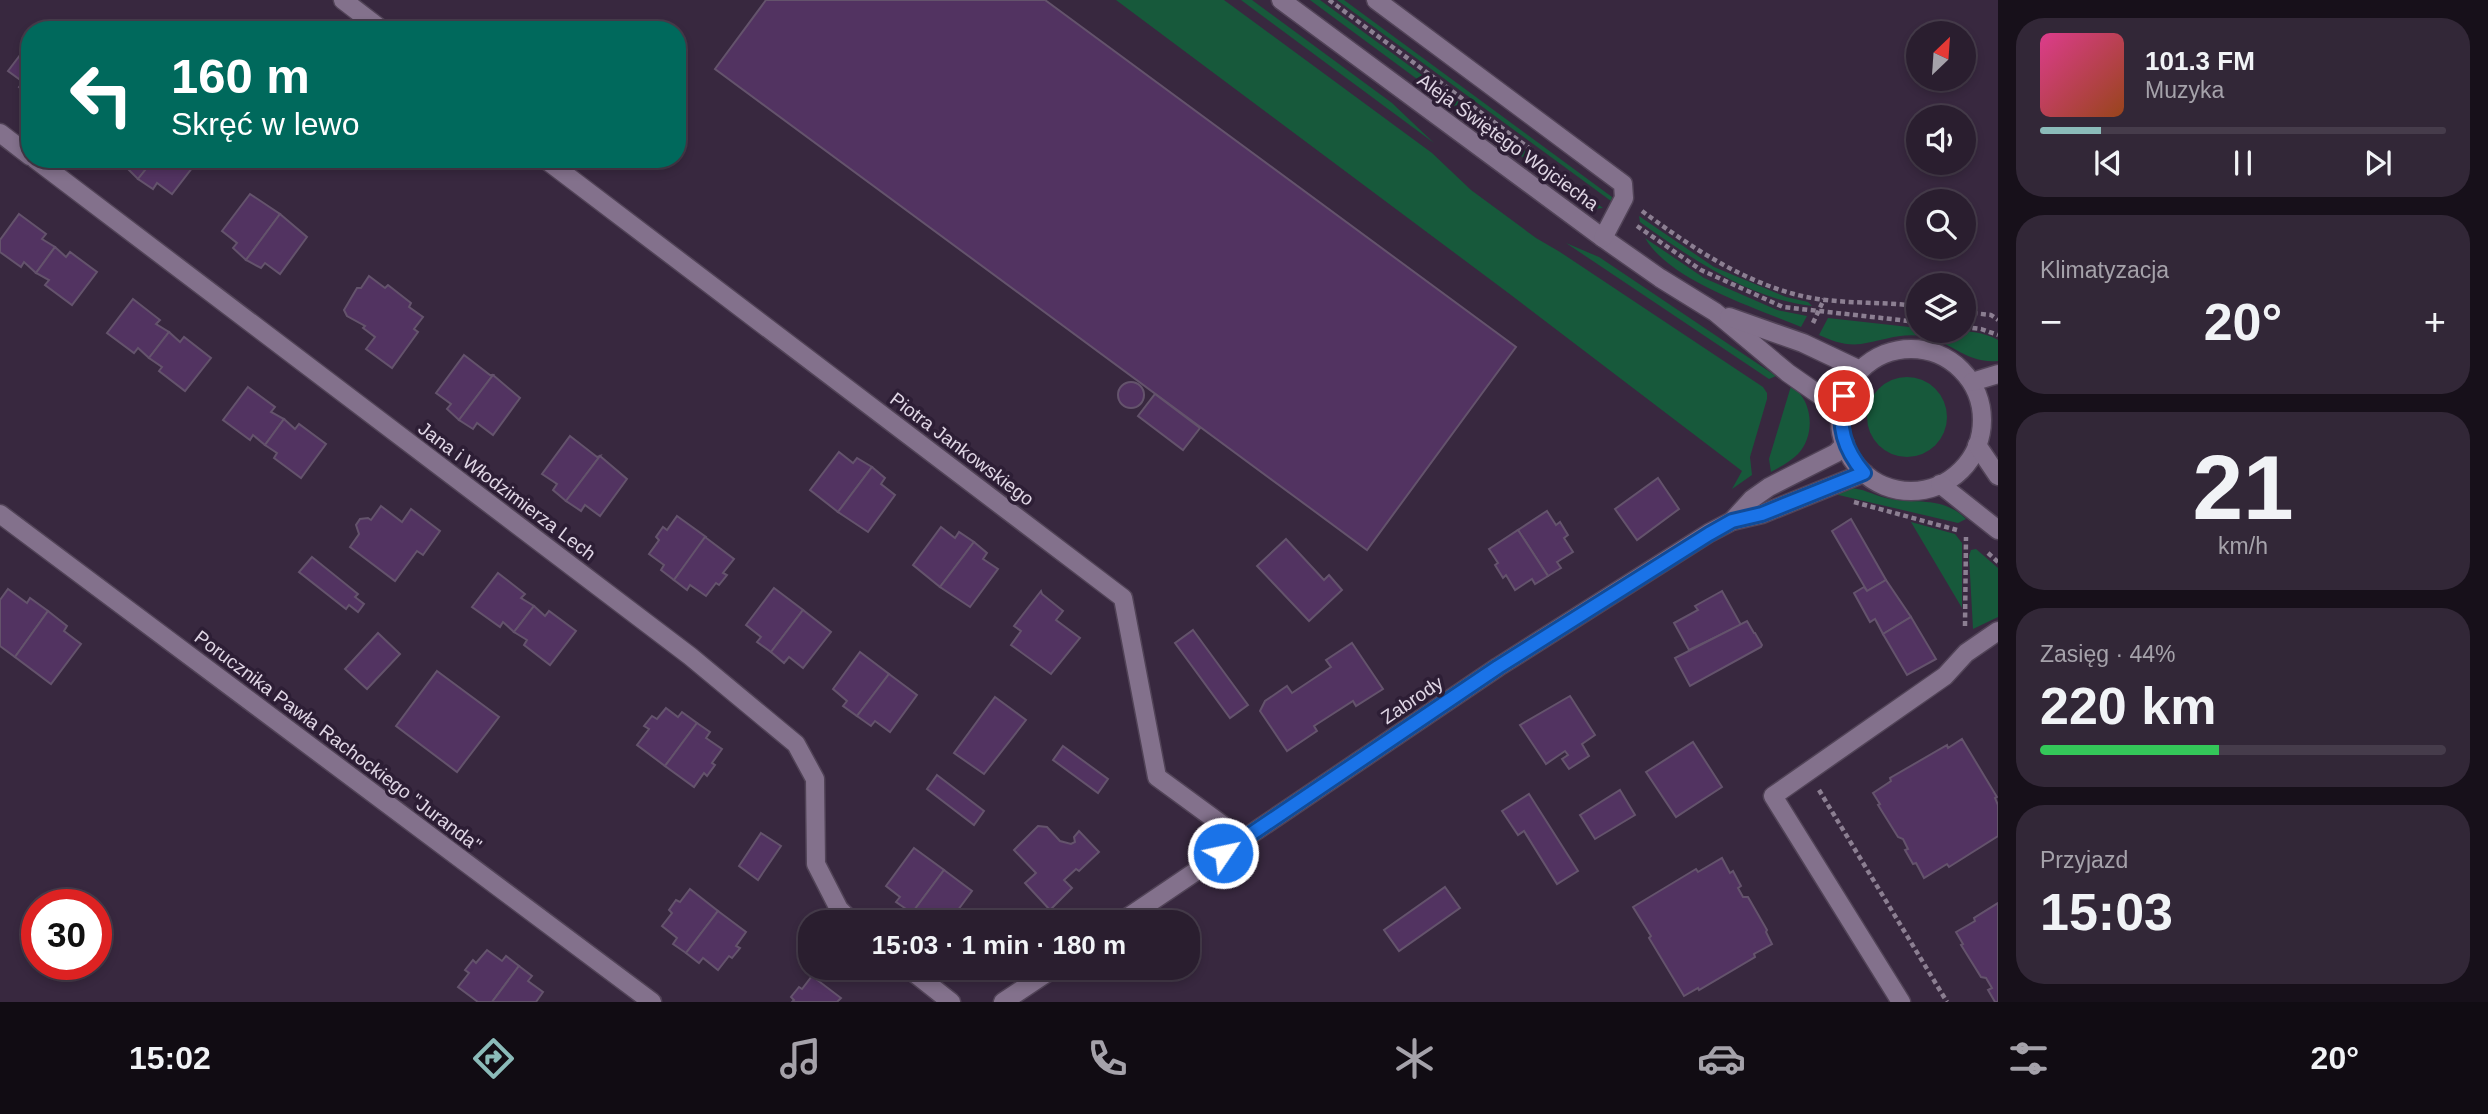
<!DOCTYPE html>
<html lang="pl">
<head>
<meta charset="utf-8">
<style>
  :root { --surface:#2a1e2f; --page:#322737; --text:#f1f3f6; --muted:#a5a2aa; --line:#463c4b; --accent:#8bbbb9 }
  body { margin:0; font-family:Arial,sans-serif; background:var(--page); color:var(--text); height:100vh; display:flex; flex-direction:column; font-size:26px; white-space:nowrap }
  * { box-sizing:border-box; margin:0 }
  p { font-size:23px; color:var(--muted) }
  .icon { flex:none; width:38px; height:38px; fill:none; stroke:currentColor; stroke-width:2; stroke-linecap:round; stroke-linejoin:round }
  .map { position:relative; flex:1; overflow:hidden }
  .side { display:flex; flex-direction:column; gap:18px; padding:18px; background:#17101a; width:490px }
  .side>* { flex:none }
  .hud { position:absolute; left:21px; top:21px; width:665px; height:147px; border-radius:28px; box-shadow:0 4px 10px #0003,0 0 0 2px var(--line); background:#00695c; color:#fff; overflow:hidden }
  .needle { width:46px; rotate:25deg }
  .tools { position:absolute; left:1906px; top:21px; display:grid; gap:14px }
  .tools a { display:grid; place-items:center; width:70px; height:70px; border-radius:50%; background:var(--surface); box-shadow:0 4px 10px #0003,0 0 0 2px var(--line); font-size:35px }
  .speed { position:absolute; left:21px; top:889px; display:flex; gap:14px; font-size:35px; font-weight:700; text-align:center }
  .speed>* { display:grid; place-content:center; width:91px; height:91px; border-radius:50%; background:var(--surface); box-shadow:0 4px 10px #0003,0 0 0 2px var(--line); line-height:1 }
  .speed .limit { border:10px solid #d22; background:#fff; color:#111 }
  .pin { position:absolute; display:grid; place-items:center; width:60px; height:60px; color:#fff; margin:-30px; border:4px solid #fff; border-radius:50%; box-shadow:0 2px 7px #0007 }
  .me { position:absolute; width:77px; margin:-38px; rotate:56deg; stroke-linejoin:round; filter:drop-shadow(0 0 5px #0008) }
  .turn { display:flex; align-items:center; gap:24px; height:147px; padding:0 35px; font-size:32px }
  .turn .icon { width:91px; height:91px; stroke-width:2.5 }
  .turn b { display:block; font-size:49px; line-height:60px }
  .big { font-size:52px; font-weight:600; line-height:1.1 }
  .side .card { flex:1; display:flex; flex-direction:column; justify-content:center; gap:10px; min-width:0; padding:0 24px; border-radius:28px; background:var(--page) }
  .side .dial { align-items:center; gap:0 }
  .dial b { font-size:91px; line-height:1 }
  .song { display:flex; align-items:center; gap:21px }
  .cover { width:84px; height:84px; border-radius:10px; background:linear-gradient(135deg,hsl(330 70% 55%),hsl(20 70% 35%)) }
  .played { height:7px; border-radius:4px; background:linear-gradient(90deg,var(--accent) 15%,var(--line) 15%) }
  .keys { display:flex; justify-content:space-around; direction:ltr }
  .heat { display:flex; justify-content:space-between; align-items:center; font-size:38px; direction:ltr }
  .charge { height:10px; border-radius:5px; background:linear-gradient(90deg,#34c759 44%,var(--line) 0) }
  .trip { position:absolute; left:798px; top:910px; width:402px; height:70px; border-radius:28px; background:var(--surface); box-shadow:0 4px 10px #0003,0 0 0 2px var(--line); font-weight:600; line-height:70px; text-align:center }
  .tabs { display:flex; height:112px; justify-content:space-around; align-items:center; background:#110c13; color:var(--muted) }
  .tabs .icon { width:49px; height:49px }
  .tabs .active { color:var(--accent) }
  .tabs b { font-size:32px; color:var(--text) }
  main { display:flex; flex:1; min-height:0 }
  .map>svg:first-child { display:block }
</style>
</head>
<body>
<main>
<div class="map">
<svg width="1998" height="1002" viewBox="0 0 1998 1002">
  <rect width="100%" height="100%" fill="#38283f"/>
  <g fill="#17593b">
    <polygon points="1116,0 1224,0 1432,153 1471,190 1536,238 1560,252 1763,387 1767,393 1767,399 1750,457 1752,475 1732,489 1742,471 1511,295"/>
    <polygon points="1241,0 1252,0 1392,103 1434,143"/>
    <polygon points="1310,0 1320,0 1603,208 1593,209"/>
    <polygon points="1337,0 1344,0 1612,197 1611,201"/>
    <path d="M1639,216l75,51 72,30 22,5 4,4c-61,-6 -123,-49 -172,-84z"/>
    <path d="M1645,238l59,40 73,32 30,6 -6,11c-45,-19 -131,-46 -156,-89z"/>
    <polygon points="1566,243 1599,257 1776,376 1769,379"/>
    <path d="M1828,318l90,10v3c25,0 58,-4 80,9v21c-33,3 -47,-21 -77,-25 -22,-3 -39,5 -60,8 -15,2 -29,-3 -42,-9z"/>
    <circle cx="1907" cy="417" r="40"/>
    <path d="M1791,386c22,13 25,49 7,68 -7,7 -18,13 -27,18l-2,-13z"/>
    <path d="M1848,488c15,0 25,7 38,10 30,7 56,-3 80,21l-8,4 -128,-30z"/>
    <polygon points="1911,522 1955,534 1962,543 1962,608"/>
    <polygon points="1976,549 1998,568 1998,617 1973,629 1969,556 1971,550"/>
  </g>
  <g fill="#523361" stroke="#64536c" stroke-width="2">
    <polygon points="766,0 1045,0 1516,347 1367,550 715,69"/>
    <polygon points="30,42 30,96 19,87 23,82 8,71"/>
    <polygon points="126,159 154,159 138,179 127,168 130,163"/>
    <polygon points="154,159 199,159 172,194 157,183 153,189 138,179"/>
    <polygon points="250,194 280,214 246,260 233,248 237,243 222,231"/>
    <polygon points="19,214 46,234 42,239 55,247 36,273 24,262 21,267 0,252 0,240"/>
    <polygon points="280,214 307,237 280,274 265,263 261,268 246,260"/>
    <polygon points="55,247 66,257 70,252 97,272 72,305 45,285 49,280 36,273"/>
    <polygon points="369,276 385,288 388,285 411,303 409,307 423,317 414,329 418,332 392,368 366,349 375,337 363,328 365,326 347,316 344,310 357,288 361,288"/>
    <polygon points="133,299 160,320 156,324 169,332 149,358 138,348 134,353 107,333"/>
    <polygon points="169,332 180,342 184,337 211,358 185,391 159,371 162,367 149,358"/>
    <polygon points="464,355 490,375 493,375 459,420 447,409 451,404 436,393"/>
    <polygon points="493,375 520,398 493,435 477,423 473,429 459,420"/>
    <circle cx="1131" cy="395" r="13"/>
    <polygon points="248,387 275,407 271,412 284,419 265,445 253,435 250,440 223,420"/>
    <polygon points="1155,394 1200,428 1183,450 1138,416"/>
    <polygon points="284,419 295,429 299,424 326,444 301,478 274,458 277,453 265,445"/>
    <polygon points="570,436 597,457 600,456 566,501 553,490 557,484 542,474"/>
    <polygon points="839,452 853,463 857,458 872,467 838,512 810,490"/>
    <polygon points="600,456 627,479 600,516 585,505 581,511 566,501"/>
    <polygon points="872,467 885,478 881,484 895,495 868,532 838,512"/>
    <polygon points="1658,478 1679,509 1637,540 1615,509"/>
    <polygon points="381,506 402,522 411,509 440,531 423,555 417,551 395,581 350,547 359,534 356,525 360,519 368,518 371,520"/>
    <polygon points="1547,511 1556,525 1560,522 1568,535 1564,538 1573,552 1557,562 1561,568 1548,576 1518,530"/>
    <polygon points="677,516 706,537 674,580 661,570 664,565 649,554 659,540 656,537 663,527 667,530"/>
    <polygon points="1851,519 1886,580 1867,591 1832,531"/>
    <polygon points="941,527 955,538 959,532 974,542 940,587 913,565"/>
    <polygon points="1518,530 1548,576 1535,584 1532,579 1515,590 1506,575 1503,578 1495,565 1498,563 1489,549"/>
    <polygon points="705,537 734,559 723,573 727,575 719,585 716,583 706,596 690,585 687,590 674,580"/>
    <polygon points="1286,539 1324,580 1329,575 1342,590 1309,621 1257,566"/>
    <polygon points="974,542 987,553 983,559 998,569 970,607 940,587"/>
    <polygon points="312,557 358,594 355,597 364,604 358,612 349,605 346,609 299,572"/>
    <polygon points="498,573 525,594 521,598 534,606 514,632 503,622 500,627 472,607"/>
    <polygon points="1886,580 1911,617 1883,634 1875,619 1870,622 1854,593 1864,587 1867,591"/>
    <polygon points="774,588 803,610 771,652 757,642 761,637 746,625"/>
    <polygon points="8,589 27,603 30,598 48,611 15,657 0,646 0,600"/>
    <polygon points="1041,591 1042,594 1063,611 1056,620 1080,638 1051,674 1011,645 1021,631 1014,626"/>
    <polygon points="1722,591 1741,625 1689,650 1674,623 1698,610 1695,606"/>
    <polygon points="534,606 545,616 549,611 576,631 550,665 524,645 527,640 514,632"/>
    <polygon points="803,610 831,632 803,668 789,657 784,663 771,652"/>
    <polygon points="48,611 67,626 64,631 81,644 51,684 15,657"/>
    <polygon points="1911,617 1936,659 1907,675 1883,634"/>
    <polygon points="1747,621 1754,633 1755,633 1762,645 1761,647 1690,686 1675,658"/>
    <polygon points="1193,630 1248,705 1230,718 1175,643"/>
    <polygon points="378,633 400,654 367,689 345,669"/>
    <polygon points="1352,643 1383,689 1356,706 1353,701 1314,726 1317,731 1287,751 1260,711 1265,701 1287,686 1292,693 1331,667 1326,660"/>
    <polygon points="860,652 889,674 857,716 843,706 847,701 833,689"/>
    <polygon points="437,671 499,717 457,772 396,726"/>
    <polygon points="889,674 917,695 890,732 875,721 871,726 857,716"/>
    <polygon points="1570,696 1595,735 1582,744 1589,756 1569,769 1562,759 1568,755 1565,751 1546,764 1520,725"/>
    <polygon points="995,697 1026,720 984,774 954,753"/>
    <polygon points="666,708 678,717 682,712 697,723 665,766 637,745 649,729 644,726 652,716 657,719"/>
    <polygon points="697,723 710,732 706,738 722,749 712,763 715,765 707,776 704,773 694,787 665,766"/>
    <polygon points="1962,739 1997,797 1995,798 1998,805 1998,836 1949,867 1947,864 1924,878 1916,863 1913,864 1905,850 1908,849 1903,839 1898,837 1878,805 1880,804 1873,793 1891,781 1890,778 1947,745 1948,748"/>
    <polygon points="1693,742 1722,787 1676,817 1646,772"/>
    <polygon points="1063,746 1108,779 1098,793 1053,760"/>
    <polygon points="937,775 984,811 974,825 927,789"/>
    <polygon points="1620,790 1635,815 1595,839 1580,815"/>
    <polygon points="1529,794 1578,871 1557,884 1524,831 1518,835 1502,811"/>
    <polygon points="1038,826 1047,827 1060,841 1071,844 1075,842 1074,837 1079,831 1099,852 1079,871 1076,869 1064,880 1072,888 1050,910 1025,883 1036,873 1014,850"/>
    <polygon points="761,833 781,846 758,880 739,866"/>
    <polygon points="914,848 944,870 912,913 896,902 900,897 886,886"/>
    <polygon points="1722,858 1730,873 1733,871 1741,886 1738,888 1743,897 1748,897 1767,930 1766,932 1772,944 1754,954 1755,957 1699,990 1698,988 1684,996 1649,938 1651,936 1633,907 1696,869 1698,872"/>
    <polygon points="944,870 972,891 949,922 936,922 929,917 924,922 912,913"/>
    <polygon points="1445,887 1460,908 1399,951 1384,930"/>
    <polygon points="690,889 718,911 686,953 673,944 677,938 662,926 672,913 669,910 676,900 680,902"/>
    <polygon points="1998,903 1998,1002 1995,1002 1988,990 1992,988 1986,978 1981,977 1961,945 1963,944 1956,932 1975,921 1974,918"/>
    <polygon points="718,911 746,932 736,946 740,948 732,958 729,956 718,970 703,958 699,963 686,953"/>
    <polygon points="487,950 502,961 506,956 519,966 492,1002 478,1002 458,987 469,973 465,970 473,960 476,963"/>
    <polygon points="519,966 532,976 528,981 543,992 536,1002 492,1002"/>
    <polygon points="812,976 841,998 837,1002 792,1002 794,1000 791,997 799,987 802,989"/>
  </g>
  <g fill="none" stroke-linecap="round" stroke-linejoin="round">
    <g stroke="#514357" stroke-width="21">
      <g id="minor">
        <polyline points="343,0 382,30"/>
        <polyline points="1281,0 1603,238 1660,278 1715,312 1788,373 1841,410"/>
        <polyline points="1376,0 1623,184 1624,198 1603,238"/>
        <polyline points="0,133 30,156"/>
        <polyline points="35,159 690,656 796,744 815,779 816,864 839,909 852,922"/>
        <polyline points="545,159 1123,598 1157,777 1243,840"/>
        <polyline points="1729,317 1803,343 1860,370"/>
        <circle cx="1911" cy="420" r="71"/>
        <polyline points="1972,382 1998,374"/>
        <polyline points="1977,445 1998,476"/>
        <polyline points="1940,484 1998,530"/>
        <polyline points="0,514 652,1002"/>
        <polyline points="1732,521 1752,499 1769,487 1836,453 1845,444"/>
        <polyline points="1121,922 1498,667 1709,533 1732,521 1762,514 1864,473"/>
        <polyline points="908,968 951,1002"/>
        <polyline points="1003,1002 1054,968"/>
        <polyline points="1901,1002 1773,796 1945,676 1966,653 1998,631"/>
      </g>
    </g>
    <g stroke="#8c7f92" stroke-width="4.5" stroke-dasharray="5 3.5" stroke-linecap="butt">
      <polyline points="1329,0 1533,151"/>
      <path d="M1642,211c46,34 96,68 152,83 40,11 83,7 124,12"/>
      <polyline points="1637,226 1701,270 1783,307 1918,322"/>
      <polyline points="1964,312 1991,315 1998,320"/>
      <polyline points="1813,323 1824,299"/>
      <polyline points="1964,327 1981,329 1998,335"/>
      <polyline points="1854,502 1957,530"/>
      <polyline points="1988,553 1998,562"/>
      <polyline points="1965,626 1966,537"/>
      <polyline points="1819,790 1947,1002"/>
    </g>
    <use href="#minor" stroke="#83718c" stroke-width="18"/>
  </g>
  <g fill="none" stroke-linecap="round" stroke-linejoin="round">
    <g stroke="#114b97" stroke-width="18">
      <path id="route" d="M1223,853l275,-186 211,-133 23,-13 30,-7 102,-41c-20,-24 -27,-47 -20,-77"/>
    </g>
    <use href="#route" stroke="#1a73e8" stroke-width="12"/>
  </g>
  <g text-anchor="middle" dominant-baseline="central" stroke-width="7" stroke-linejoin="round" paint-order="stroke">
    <g font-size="19" fill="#e0d6e5" stroke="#2d1e35">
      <text transform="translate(1508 142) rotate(36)">Aleja Świętego Wojciecha</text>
      <text transform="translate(962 449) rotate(37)">Piotra Jankowskiego</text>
      <text transform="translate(507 491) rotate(37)">Jana i Włodzimierza Lech</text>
      <text transform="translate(1412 700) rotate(-34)">Zabrody</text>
      <text transform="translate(338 741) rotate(37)">Porucznika Pawła Rachockiego "Juranda"</text>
    </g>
  </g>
</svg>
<div class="tools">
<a><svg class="needle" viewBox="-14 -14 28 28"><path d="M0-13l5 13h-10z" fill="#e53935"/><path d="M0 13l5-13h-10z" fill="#a5a2aa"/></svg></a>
<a><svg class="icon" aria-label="sound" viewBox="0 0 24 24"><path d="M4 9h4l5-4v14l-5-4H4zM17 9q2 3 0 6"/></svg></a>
<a><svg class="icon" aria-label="search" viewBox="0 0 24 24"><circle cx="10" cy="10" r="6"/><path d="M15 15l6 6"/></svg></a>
<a><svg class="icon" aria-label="layers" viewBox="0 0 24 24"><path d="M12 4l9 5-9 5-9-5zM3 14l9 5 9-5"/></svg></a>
</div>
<div class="speed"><div class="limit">30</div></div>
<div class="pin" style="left:1844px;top:396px;background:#d93025"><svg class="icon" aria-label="arrive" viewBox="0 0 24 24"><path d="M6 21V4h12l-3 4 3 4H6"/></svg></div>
<svg class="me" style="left:1223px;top:853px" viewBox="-20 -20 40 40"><circle r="17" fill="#1a73e8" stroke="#fff" stroke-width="3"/><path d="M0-11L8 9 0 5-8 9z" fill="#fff"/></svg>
<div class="trip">15:03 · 1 min · 180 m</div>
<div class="hud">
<div class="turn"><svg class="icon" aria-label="left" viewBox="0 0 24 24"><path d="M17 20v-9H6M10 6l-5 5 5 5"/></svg><div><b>160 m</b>Skręć w lewo</div></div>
</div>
</div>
<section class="side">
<div class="card">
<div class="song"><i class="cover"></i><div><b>101.3 FM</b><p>Muzyka</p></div></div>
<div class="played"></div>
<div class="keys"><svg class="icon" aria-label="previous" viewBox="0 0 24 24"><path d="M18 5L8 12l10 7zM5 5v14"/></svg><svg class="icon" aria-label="pause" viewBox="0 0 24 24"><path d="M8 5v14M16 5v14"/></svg><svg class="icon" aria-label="next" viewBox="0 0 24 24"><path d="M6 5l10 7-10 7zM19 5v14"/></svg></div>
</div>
<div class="card"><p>Klimatyzacja</p>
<div class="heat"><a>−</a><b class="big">20°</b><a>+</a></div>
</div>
<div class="card dial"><b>21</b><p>km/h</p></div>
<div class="card"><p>Zasięg · 44%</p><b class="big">220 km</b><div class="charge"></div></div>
<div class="card"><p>Przyjazd</p><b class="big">15:03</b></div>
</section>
</main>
<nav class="tabs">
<b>15:02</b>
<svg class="icon active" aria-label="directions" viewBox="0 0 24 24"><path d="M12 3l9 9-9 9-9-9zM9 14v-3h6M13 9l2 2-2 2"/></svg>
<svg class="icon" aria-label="music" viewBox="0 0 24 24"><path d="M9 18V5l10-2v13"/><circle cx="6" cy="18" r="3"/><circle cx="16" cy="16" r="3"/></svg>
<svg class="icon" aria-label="phone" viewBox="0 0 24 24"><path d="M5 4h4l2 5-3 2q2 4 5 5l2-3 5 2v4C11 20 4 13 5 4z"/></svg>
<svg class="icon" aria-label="climate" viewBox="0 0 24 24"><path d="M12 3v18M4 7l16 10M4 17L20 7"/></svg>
<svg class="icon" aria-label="car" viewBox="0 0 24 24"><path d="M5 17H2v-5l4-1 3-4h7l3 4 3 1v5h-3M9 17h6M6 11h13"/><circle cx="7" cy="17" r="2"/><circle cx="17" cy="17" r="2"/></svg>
<svg class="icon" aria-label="filters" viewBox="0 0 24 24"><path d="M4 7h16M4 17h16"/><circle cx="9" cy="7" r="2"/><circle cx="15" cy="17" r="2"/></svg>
<b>20°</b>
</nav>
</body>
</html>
